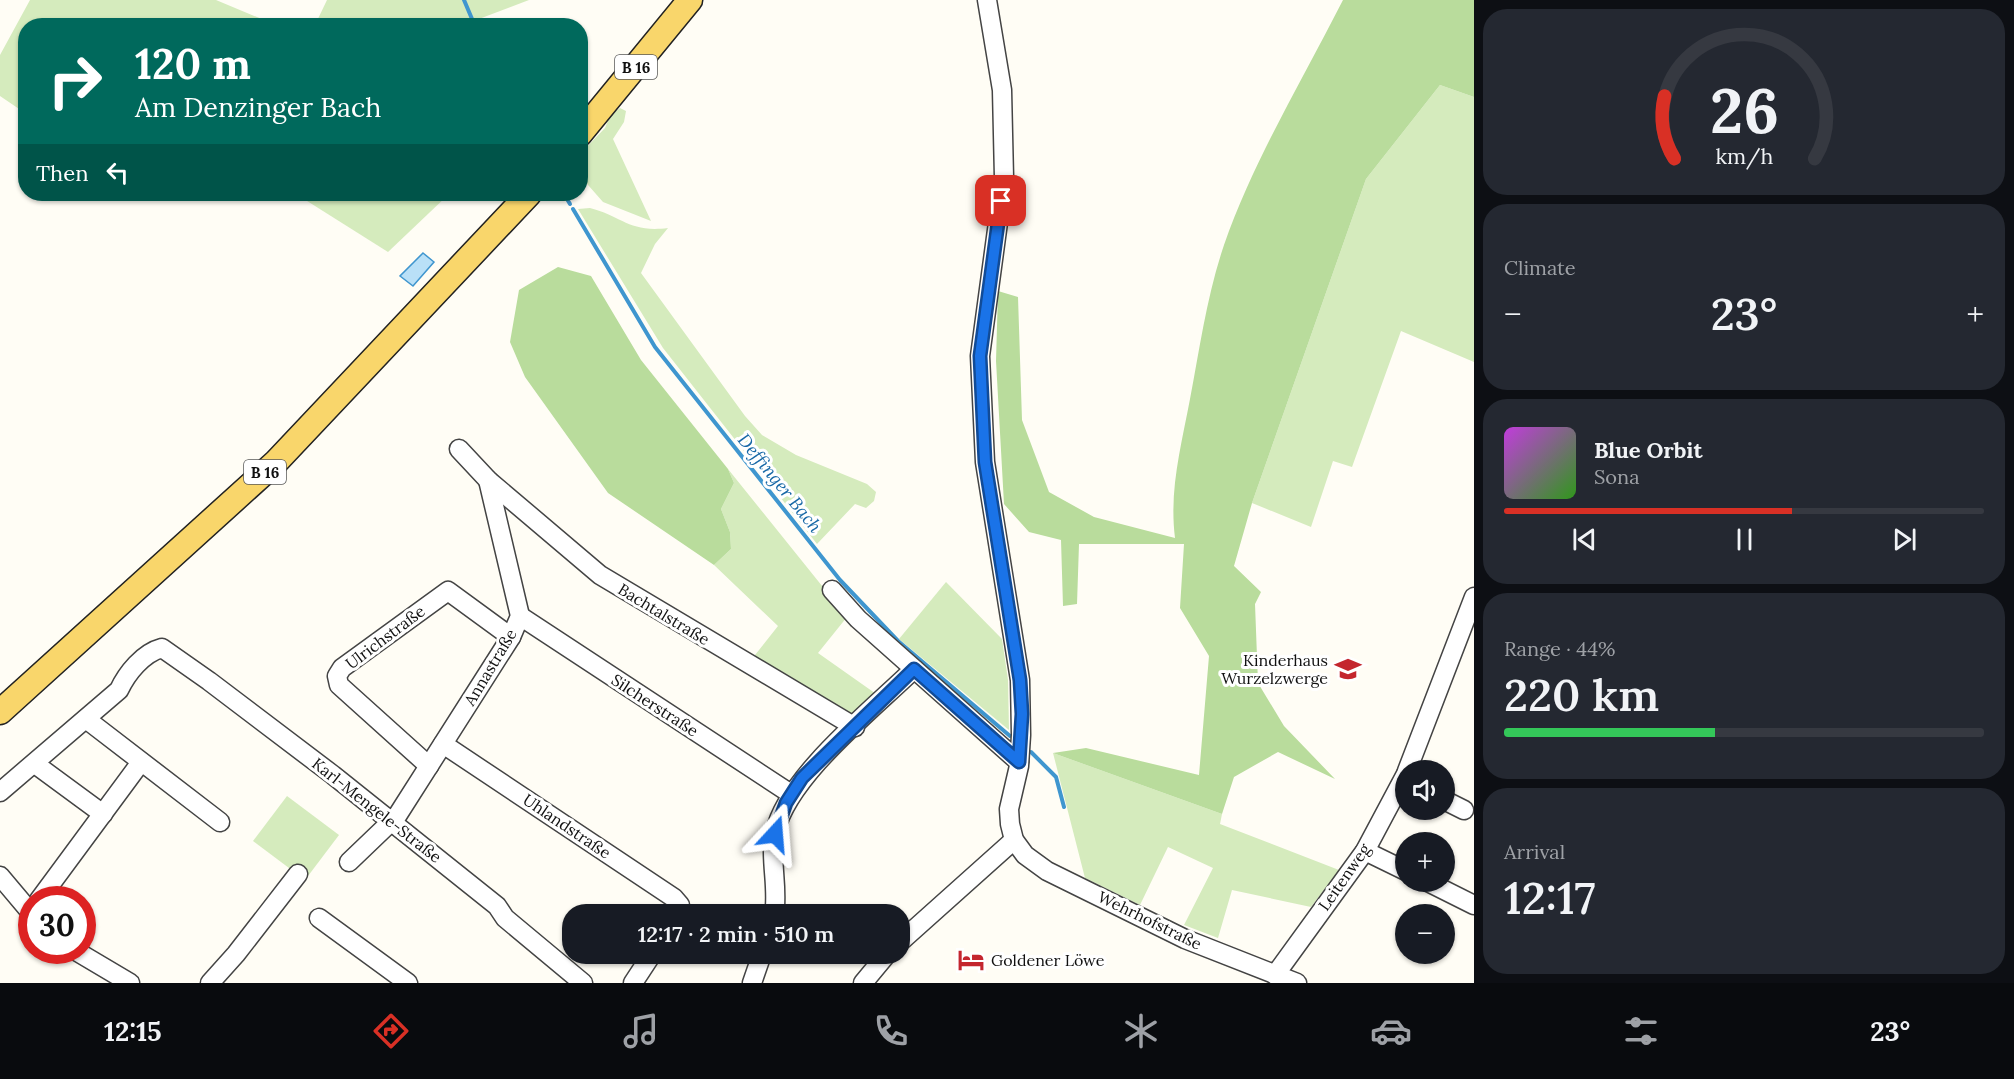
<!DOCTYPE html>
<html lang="en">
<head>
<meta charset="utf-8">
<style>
  :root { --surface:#171b24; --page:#242831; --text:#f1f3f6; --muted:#9ea1a6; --line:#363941; --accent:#d93025 }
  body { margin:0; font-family:Lora,serif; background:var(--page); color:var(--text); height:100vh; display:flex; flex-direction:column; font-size:22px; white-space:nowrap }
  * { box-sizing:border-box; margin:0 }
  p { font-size:20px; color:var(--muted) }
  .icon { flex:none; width:33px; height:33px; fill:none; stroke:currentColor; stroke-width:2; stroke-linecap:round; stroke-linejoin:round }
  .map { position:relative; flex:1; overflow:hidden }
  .sheet { display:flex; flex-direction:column; gap:9px; padding:9px; background:#0d0f14; width:540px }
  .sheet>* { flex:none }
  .top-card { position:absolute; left:18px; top:18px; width:570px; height:183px; border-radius:24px; box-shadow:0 2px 4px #0004; background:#00695c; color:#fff; overflow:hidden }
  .buttons { position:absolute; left:1395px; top:760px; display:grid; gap:12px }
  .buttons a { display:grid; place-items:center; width:60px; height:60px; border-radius:50%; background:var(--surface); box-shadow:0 2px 4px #0004; font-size:30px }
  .speed { position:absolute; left:18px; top:886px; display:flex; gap:12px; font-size:30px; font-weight:700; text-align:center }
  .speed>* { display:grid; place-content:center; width:78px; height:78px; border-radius:50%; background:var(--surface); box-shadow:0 2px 4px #0004; line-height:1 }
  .speed .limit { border:9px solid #d22; background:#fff; color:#111 }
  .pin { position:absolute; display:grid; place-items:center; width:51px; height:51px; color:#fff; margin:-26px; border-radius:12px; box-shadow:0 3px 9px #0006 }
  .me { position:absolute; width:66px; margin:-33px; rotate:19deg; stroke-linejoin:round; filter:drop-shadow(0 0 4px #0008) }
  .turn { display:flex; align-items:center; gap:21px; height:126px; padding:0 18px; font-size:27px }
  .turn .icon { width:78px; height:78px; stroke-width:2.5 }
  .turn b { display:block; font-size:42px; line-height:51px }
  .then { display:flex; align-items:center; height:57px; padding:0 18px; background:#0003; gap:12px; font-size:22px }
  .big { font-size:45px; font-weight:600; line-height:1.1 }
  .sheet .widget { flex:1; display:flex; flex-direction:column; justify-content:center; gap:9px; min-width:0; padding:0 21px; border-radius:24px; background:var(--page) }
  .sheet .dial { align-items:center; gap:0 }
  .dial svg { height:156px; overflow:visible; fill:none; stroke:var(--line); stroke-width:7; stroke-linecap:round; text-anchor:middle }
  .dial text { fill:var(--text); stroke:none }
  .song { display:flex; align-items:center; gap:18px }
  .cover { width:72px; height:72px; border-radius:9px; background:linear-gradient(135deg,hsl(290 70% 55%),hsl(110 70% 35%)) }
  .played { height:6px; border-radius:3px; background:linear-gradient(90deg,var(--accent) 60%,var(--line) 60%) }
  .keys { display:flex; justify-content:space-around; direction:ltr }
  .heat { display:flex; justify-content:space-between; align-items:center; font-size:33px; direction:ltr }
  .charge { height:9px; border-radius:4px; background:linear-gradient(90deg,#34c759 44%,var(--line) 0) }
  .trip { position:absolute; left:562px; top:904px; width:348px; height:60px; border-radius:24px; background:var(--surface); box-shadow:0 2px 4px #0004; font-weight:600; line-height:60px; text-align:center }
  .dock { display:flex; height:96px; justify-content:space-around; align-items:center; background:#090b0e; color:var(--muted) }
  .dock .icon { width:42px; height:42px }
  .dock .on { color:var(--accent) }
  .dock b { font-size:27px; color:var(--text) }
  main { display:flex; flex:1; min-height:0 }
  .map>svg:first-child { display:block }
</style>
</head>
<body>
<main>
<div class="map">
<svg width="1474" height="983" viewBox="0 0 1474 983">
  <rect width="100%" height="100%" fill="#fffdf5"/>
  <g fill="#d5ebbd">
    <polygon points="30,0 216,0 276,25 26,26 25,113 0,96 0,55"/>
    <polygon points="327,0 529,0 463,25 315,25"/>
    <polygon points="1440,85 1474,97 1474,362 1401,331 1352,467 1333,461 1311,527 1252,503 1366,179"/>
    <polygon points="620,108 626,111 624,122 613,139 651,221 603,202 581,177 580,154 605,128 610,116"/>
    <polygon points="296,194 449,194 388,252"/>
    <path d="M590,208c32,8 39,25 78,20l-13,16 -14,29 104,143 17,19 34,20 71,29 9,8 -2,9 -8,7 -11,-4 -38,40 -154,-196 -85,-139z"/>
    <polygon points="728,469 847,617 818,653 879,696 849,717 751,660 778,626 714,565 731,549 730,532 721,509 734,483"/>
    <polygon points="946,582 1002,639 1008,680 1009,730 899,639"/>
    <polygon points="1053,753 1222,814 1220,824 1339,870 1311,907 1232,890 1218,938 1184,925 1213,868 1168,847 1140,905 1085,878"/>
    <polygon points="287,796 339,835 305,880 253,841"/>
  </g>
  <g fill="#b9dc9c">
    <path d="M1343,0h131v97l-34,-12 -74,94 -114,324 -18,63 27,26 -6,12 3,79 26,43 51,53 -57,-27 -44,25 -12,37 -169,-61 33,-5 113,27 10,-119 -29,-48 4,-64h-105l-2,60 -14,2 -2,-66 -32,-8 -25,-28 -8,-143 2,-70 20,6 4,123 27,72 45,25 81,21c-6,-48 6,-91 15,-139 10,-52 17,-104 34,-154 30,-86 78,-164 119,-245z"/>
    <polygon points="558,267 591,276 641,360 728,469 734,483 721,509 730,532 731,549 714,565 608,493 525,377 510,342 519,290"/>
  </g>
  <polygon fill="#b9e0f7" stroke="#3f96cf" stroke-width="1.5" points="423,253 434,262 413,286 400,276"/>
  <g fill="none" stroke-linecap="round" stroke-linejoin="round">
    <g stroke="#3f96cf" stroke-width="4">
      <polyline points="464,0 475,26"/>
      <polyline points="564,194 570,204"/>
      <polyline points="573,209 655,347 840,580 898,641 1010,736"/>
      <polyline points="1031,752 1056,777 1064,807"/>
    </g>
    <g stroke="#444" stroke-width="21">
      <g id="minor">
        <polyline points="987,0 1002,90 1004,178 980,356 985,462 1020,680 1021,735 1019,766 1009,809 1010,824 1014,840 1025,855 1047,871 1185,939 1297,983"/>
        <polyline points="459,449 488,480 600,575 855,727"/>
        <polyline points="832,590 858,619 1019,762"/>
        <polyline points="520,616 791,794"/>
        <polyline points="86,719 220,822"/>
        <polyline points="443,744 674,898 680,905 679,915"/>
        <polyline points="35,764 103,814"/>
        <polyline points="429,766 339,685 337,676 342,668 448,591 511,637"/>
        <polyline points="1407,771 1474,597"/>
        <path d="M0,792l119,-102c8,-17 24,-37 43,-42l47,33 124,94 164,131 8,12 78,65"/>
        <polyline points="1444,800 1464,810"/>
        <polyline points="1365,851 1406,871"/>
        <polyline points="349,862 397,816 511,637 520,616 488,480"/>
        <polyline points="0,876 32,914"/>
        <polyline points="1428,882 1474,905"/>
        <polyline points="39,900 141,762"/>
        <path d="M774,915c5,-27 -5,-56 1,-83 13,-56 97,-122 139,-163"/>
        <polyline points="319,918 408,983"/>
        <polyline points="900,942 1014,840"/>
        <polyline points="76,951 130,983"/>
        <polyline points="1275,975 1365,851 1406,774"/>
        <polyline points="210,983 236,954 298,874"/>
        <polyline points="633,983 652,954"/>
        <polyline points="752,983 762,954"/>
        <polyline points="863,983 887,954"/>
      </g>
    </g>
    <g stroke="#222" stroke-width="27">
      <g id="major">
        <polyline points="580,134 690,0"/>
        <polyline points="0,712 276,462 529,194"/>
      </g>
    </g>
    <use href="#minor" stroke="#fff" stroke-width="18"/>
    <use href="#major" stroke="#f9d66b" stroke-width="24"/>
  </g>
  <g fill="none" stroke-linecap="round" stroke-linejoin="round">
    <g stroke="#114b97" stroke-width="15">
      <polyline id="route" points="775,834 786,803 802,778 914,669 1019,762 1022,714 1020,680 985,462 980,356 1001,201"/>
    </g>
    <use href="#route" stroke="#1a73e8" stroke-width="10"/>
  </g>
  <defs>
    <g id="school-bare" transform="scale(2.07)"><path d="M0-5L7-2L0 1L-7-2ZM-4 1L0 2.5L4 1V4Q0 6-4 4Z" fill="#c4262e" stroke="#fff" stroke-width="2.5" paint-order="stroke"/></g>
    <g id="hotel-bare" transform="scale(2.07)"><path d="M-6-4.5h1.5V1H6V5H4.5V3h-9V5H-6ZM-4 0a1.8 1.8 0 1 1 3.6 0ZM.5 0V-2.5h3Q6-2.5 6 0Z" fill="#c4262e" stroke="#fff" stroke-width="2.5" paint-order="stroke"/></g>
  </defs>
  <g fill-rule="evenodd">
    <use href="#school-bare" x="1348" y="669"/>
    <use href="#hotel-bare" x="971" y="960"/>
  </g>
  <g text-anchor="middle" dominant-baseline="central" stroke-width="6" stroke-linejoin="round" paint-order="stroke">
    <g fill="#fff" stroke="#585858" stroke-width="1.5">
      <rect x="615" y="55" width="42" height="24" rx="4.5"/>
      <rect x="244" y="460" width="42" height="24" rx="4.5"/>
    </g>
    <g font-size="15" font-weight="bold" fill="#111">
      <text x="636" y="67">B 16</text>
      <text x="265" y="472">B 16</text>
    </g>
    <g font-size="16" fill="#111" stroke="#fff">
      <text transform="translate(664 614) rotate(31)">Bachtalstraße</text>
      <text transform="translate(385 637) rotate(-37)">Ulrichstraße</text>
      <text transform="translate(490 667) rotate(-59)">Annastraße</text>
      <text transform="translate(655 705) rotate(33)">Silcherstraße</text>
      <text transform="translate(377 810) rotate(38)">Karl-Mengele-Straße</text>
      <text transform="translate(567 826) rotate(34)">Uhlandstraße</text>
      <text transform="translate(1344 877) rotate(-55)">Leitenweg</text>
      <text transform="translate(1150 920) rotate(26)">Wehrhofstraße</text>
    </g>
    <g font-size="16" fill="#111" stroke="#fff" text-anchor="end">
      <text x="1328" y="660">Kinderhaus<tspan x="1328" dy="18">Wurzelzwerge</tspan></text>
      <text x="991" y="960" text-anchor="start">Goldener Löwe</text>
    </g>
    <g font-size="18" font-style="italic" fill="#1768a6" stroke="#fff">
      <text transform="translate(780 483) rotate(51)">Deffinger Bach</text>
    </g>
  </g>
</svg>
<div class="buttons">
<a><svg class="icon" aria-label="sound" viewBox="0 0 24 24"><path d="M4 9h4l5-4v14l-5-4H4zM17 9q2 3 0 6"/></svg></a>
<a>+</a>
<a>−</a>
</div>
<div class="speed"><div class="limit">30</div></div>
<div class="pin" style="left:1001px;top:201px;background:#d93025"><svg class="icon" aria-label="arrive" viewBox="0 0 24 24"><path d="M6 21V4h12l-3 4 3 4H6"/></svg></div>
<svg class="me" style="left:775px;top:834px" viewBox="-20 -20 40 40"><path d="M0-17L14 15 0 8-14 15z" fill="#1a73e8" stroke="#fff" stroke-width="4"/></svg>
<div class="trip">12:17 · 2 min · 510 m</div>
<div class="top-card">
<div class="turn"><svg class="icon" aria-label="right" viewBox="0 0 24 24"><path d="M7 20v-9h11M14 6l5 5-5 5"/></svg><div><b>120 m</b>Am Denzinger Bach</div></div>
<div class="then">Then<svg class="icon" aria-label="left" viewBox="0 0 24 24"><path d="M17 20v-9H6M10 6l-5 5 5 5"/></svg></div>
</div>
</div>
<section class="sheet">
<div class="widget dial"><svg viewBox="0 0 100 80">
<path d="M14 69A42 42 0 1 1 86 69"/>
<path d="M14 69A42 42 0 0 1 9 37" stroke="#d93025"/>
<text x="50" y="56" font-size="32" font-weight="700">26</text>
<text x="50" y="72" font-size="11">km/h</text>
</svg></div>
<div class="widget"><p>Climate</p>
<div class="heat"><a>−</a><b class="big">23°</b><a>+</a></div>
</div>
<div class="widget">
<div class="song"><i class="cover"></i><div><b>Blue Orbit</b><p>Sona</p></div></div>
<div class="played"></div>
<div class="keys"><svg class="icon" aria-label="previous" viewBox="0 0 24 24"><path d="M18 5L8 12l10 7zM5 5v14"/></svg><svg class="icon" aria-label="pause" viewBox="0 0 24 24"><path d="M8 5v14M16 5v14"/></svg><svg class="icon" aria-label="next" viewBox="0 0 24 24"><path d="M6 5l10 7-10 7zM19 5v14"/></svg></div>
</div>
<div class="widget"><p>Range · 44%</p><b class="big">220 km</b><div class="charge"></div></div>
<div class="widget"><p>Arrival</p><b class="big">12:17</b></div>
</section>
</main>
<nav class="dock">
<b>12:15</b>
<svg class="icon on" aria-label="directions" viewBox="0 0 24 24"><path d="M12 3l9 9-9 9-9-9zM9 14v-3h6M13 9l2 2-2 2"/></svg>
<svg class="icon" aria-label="music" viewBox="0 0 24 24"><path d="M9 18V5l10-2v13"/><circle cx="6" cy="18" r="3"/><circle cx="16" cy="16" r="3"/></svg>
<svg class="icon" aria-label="phone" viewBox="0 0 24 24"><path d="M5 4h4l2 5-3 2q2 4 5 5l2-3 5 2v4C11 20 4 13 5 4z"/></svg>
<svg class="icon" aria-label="climate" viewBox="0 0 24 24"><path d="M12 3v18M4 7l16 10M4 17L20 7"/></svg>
<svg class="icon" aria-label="car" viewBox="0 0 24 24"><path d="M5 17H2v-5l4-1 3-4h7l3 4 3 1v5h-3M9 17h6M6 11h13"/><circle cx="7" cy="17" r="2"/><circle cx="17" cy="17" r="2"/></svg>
<svg class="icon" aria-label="filters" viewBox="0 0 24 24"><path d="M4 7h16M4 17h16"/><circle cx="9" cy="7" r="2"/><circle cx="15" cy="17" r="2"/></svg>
<b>23°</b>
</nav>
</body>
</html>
